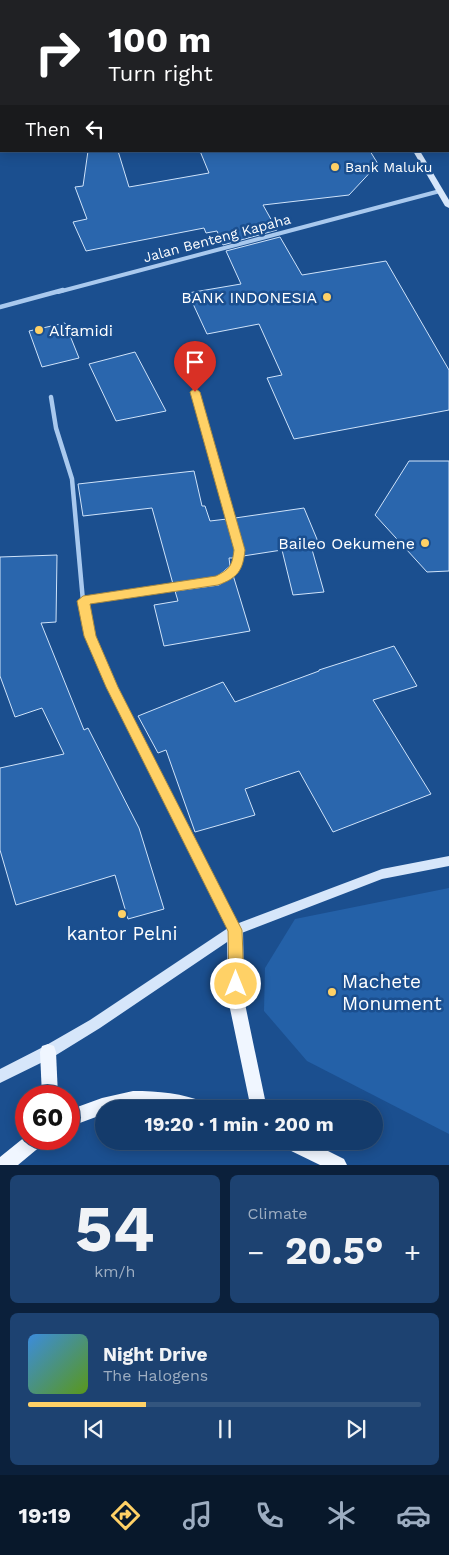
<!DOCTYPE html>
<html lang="en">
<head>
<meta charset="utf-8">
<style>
  :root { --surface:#143b6b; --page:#1d4271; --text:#f1f3f6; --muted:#9dadc1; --line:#33557e; --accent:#ffd166 }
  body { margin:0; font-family:"Work Sans",sans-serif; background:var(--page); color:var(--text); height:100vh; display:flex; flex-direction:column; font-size:19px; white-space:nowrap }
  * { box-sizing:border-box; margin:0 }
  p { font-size:16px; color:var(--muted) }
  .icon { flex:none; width:28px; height:28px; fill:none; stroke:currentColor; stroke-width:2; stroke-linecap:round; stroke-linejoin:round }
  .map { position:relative; height:1165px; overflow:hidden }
  .details { display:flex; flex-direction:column; gap:10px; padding:10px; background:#0b203b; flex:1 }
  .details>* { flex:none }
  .hud { position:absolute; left:0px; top:0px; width:450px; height:152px; box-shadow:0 2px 12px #0003,0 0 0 1px var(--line); background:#202124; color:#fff; overflow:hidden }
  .speed { position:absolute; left:15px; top:1085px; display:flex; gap:10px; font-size:25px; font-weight:700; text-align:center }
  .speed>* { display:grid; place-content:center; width:65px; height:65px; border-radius:50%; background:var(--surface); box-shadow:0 2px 12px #0003,0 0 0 1px var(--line); line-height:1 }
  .speed .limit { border:8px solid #d22; background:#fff; color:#111 }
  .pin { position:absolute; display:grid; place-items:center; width:42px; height:42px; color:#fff; margin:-51px -21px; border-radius:50% 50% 50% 0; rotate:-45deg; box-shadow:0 0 5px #0007 }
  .pin .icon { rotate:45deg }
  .me { position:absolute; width:55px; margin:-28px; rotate:0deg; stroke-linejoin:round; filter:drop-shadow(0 0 4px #0008) }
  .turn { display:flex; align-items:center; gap:18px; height:105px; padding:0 25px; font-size:22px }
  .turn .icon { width:65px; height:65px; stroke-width:2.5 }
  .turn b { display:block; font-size:35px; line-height:42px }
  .then { display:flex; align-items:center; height:48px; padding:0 25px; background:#0003; gap:10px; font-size:19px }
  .big { font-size:38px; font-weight:700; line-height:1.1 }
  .details .tile { flex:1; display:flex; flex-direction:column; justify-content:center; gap:8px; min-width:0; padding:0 18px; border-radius:8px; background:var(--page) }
  .details .dial { align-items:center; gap:0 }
  .dial b { font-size:65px; line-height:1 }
  .song { display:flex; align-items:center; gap:15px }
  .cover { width:60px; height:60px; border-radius:8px; background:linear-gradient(135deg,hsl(210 70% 55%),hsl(90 70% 35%)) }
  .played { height:5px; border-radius:2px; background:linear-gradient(90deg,var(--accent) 30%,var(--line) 30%) }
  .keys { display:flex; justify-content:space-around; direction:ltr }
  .heat { display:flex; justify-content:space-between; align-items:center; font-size:28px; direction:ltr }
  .details .tiles { flex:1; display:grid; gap:10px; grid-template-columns:1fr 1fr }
  .tile:last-child { grid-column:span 2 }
  .trip { position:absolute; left:95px; top:1100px; width:288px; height:50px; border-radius:25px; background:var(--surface); box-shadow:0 2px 12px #0003,0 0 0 1px var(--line); font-weight:700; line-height:50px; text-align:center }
  .tab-bar { display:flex; height:80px; justify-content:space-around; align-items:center; background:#08182b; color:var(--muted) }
  .tab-bar .icon { width:35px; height:35px }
  .tab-bar .on { color:var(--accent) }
  .tab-bar b { font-size:22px; color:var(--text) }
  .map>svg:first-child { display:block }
</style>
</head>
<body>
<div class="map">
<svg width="449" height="1165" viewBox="0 0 449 1165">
  <rect width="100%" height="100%" fill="#1b4f8f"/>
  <polygon fill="#2461a8" points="449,888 449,1134 307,1061 264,1011 265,968 295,919"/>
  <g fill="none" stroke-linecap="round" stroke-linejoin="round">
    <g fill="#9cc4f0" fill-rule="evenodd">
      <polygon points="0,63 1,64 1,68 0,67"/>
      <rect x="0" y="139" width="1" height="5"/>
    </g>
  </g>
  <g fill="#2a66ad" stroke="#cfe3fa">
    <polygon points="88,151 118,151 129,187 209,173 200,151 370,151 378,164 349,195 263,205 277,230 223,245 217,231 206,233 204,228 86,251 73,222 87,219 75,187 83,186"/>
    <polygon points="280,237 302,275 386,261 449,370 449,410 294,439 267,378 282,375 259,324 207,334 188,293 241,284 226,251"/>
    <polygon points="65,323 79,358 42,367 29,331"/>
    <polygon points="135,352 166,411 116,421 89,364"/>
    <polygon points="409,461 449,461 449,571 427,572 375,515"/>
    <polygon points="194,471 202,506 205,506 210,521 227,519 236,550 234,558 229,558 230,566 217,577 173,584 152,508 83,516 78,484"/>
    <polygon points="304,508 319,544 311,546 324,592 293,595 282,550 243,556 244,549 235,518"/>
    <polygon points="57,555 56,622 41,623 84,730 88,728 139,828 164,909 128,919 115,875 16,905 0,850 0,768 64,754 42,708 15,717 0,676 0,557"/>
    <polygon points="233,575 250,631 164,646 154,605 178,601 175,591 219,585"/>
    <polygon points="394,646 417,686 373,700 431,794 333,832 299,771 245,789 255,815 195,832 166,750 158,753 138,716 223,682 235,702 319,671 319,670"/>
  </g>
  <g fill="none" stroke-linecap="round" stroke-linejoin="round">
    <polyline stroke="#a9c9ee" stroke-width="4" points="58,292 440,191"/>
    <g stroke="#a9c9ee" stroke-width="4.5">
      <polyline points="0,307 63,290"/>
      <polyline points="51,397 56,428 72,479 83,601"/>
      <path d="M105,671l-15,-35 -7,-35 135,-20c14,-8 20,-15 22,-31l-45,-158"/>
    </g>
    <polyline stroke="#a9c9ee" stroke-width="6" points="105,670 235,929"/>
    <g fill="#d6e6fa" fill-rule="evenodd">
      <rect x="322" y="0" width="6" height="1"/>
      <polygon points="413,151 420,151 449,200 449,208 445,206"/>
      <polygon points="449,856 449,866 382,879 239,934 100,1028 53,1057 0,1083 0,1069 43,1047 90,1020 231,926 382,869"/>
    </g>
    <g fill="#f0f6ff" fill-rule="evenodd">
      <polygon points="235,923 240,925 243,930 244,999 267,1109 251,1109 228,999 227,930 230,925"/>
      <polygon points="48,1044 54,1046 56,1052 58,1096 42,1096 40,1052 42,1046"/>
      <path d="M133,1091c25,0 50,2 73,12l2,6h-104v5l-35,13v-17l33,-12z"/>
      <polygon points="26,1136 26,1139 45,1139 42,1145 18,1165 0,1165 0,1157"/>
      <polygon points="281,1141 308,1141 344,1159 347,1165 320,1165 283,1147"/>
    </g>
  </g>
  <path fill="#ffd166" stroke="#a68842" d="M195,388l5,4 45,158c-2,20 -7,28 -27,35l-128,19 6,32 22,51 124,243 2,54 -2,5 -6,2 -5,-2 -2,-5 -1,-53 -122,-244 -22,-51 -7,-35 6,-5 133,-20c14,-7 16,-10 18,-26l-44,-158z"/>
  <g fill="#ffd166" stroke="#1b4f8f" stroke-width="2">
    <circle cx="335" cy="167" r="5"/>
    <circle cx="327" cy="297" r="5"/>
    <circle cx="39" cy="330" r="5"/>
    <circle cx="425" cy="543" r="5"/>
    <circle cx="122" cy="914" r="5"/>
    <circle cx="332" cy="992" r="5"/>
  </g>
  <g text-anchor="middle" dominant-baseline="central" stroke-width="5" stroke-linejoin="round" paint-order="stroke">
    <g font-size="14" fill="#fff" stroke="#1b4f8f" text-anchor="start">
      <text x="345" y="167">Bank Maluku</text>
    </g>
    <g font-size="14" fill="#fff" stroke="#1b4f8f">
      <text transform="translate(217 238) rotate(-15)">Jalan Benteng Kapaha</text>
    </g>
    <g font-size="16" fill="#fff" stroke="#1b4f8f" text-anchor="end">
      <text x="317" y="297">BANK INDONESIA</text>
      <text x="49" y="330" text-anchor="start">Alfamidi</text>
      <text x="415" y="543">Baileo Oekumene</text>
    </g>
    <g font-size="19" fill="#fff" stroke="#1b4f8f">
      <text x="122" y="933">kantor Pelni</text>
      <text x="342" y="981" text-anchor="start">Machete<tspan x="342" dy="22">Monument</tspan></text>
    </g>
  </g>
</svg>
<div class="speed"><div class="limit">60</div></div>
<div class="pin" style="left:195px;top:392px;background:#d93025"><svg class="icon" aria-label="arrive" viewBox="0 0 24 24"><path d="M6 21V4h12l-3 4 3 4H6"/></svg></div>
<svg class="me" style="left:236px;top:984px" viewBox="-20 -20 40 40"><circle r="17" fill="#ffd166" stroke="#fff" stroke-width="3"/><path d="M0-11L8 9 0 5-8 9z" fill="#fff"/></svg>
<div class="trip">19:20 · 1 min · 200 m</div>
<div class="hud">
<div class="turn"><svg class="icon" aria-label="right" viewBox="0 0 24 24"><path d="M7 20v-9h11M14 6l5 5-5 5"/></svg><div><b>100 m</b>Turn right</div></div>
<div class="then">Then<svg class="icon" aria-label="left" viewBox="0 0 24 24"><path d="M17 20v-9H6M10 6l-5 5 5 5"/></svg></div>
</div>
</div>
<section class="details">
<div class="tiles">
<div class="tile dial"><b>54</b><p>km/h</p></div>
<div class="tile"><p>Climate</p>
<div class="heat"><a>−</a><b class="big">20.5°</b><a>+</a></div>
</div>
<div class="tile">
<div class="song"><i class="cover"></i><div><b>Night Drive</b><p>The Halogens</p></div></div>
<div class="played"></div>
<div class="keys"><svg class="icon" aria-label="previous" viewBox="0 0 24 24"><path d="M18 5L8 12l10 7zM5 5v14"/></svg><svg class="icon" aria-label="pause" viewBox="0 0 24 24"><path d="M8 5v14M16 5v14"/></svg><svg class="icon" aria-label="next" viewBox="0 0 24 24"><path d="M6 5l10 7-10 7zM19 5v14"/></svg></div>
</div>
</div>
</section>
<nav class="tab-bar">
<b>19:19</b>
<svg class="icon on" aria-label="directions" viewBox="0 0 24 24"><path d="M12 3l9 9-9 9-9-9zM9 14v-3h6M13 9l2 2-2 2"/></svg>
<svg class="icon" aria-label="music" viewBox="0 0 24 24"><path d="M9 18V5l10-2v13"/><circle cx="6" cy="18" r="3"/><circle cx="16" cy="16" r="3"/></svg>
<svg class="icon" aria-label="phone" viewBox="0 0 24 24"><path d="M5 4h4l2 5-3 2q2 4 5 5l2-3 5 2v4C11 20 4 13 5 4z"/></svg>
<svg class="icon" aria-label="climate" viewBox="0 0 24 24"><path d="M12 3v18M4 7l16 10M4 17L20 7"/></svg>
<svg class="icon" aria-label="car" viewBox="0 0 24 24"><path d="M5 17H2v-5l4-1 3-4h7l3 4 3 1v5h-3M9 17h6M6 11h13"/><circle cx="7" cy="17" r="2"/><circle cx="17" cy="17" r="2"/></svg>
</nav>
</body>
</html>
